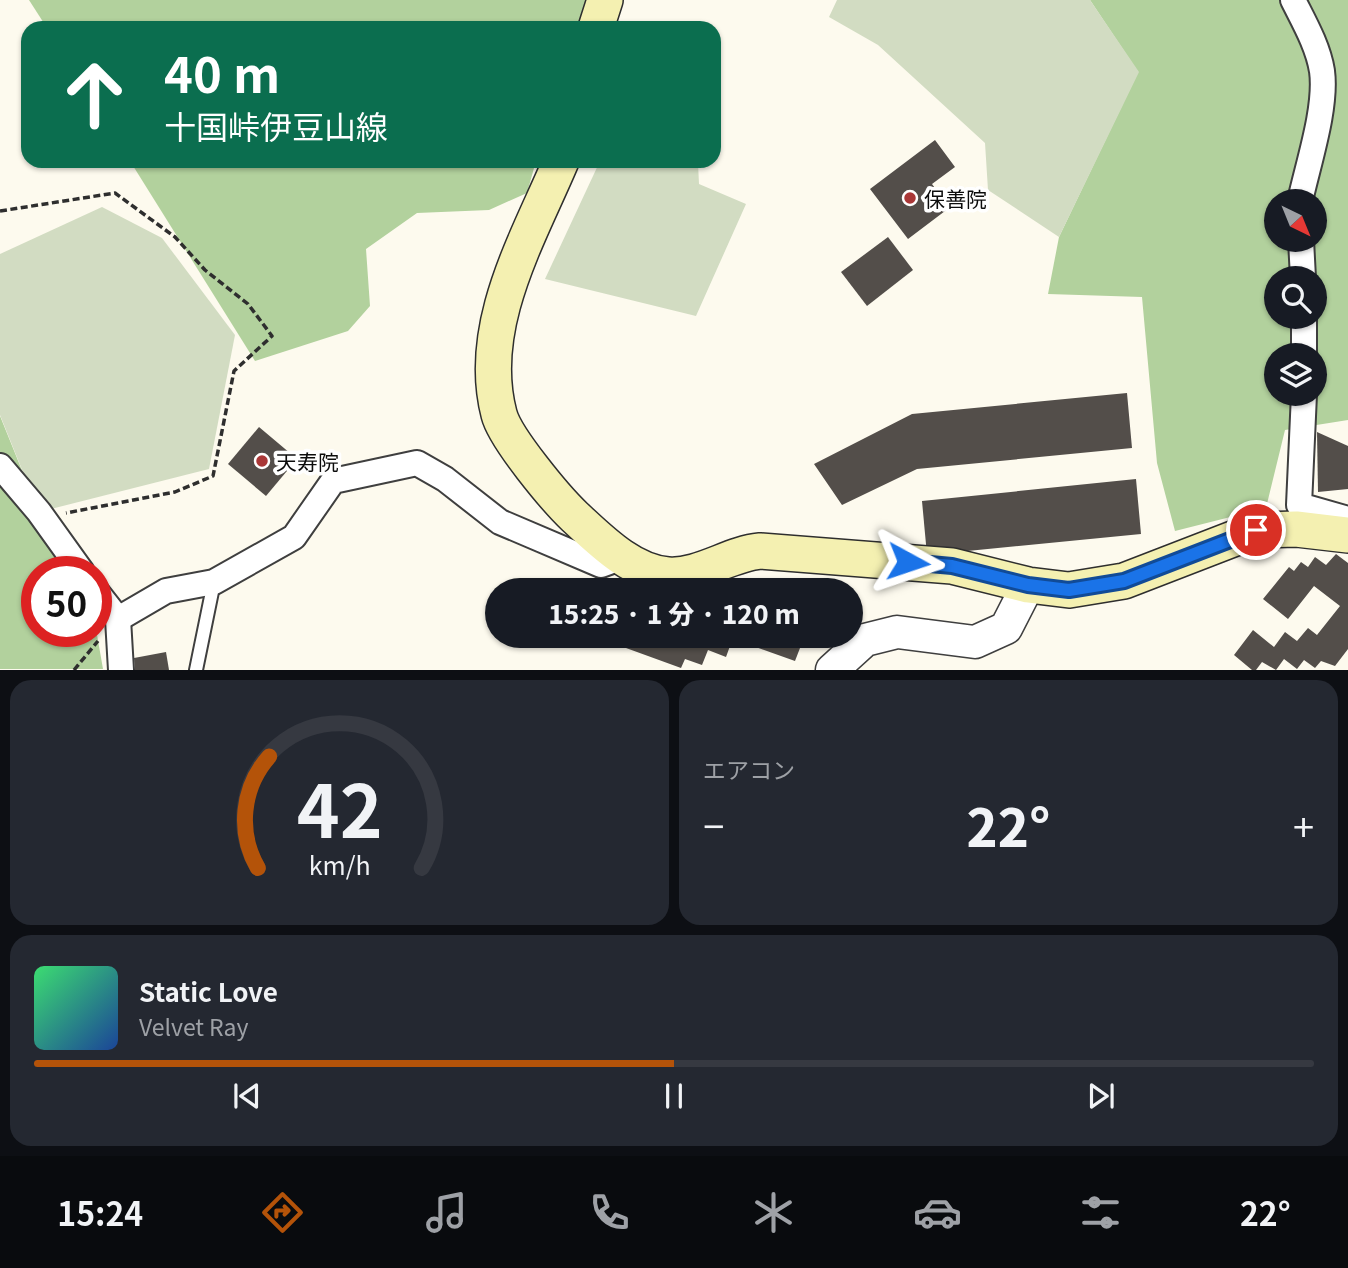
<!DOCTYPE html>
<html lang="ja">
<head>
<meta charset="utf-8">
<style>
  :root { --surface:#171b24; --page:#242831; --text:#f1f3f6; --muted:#9ea1a6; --line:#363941; --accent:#b45309 }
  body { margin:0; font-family:Georgia,"Noto Sans JP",serif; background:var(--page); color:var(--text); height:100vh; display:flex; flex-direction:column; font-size:26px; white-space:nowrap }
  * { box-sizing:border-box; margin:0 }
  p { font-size:23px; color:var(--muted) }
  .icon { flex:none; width:38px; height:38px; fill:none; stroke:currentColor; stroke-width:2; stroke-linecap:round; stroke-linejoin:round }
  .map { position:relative; height:670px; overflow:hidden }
  .side { display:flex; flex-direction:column; gap:10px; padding:10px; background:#0d0f14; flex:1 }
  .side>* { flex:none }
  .banner { position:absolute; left:21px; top:21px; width:700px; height:147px; border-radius:21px; box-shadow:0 2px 5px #0004; background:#0b6e4f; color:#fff; overflow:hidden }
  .needle { width:46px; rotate:137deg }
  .tools { position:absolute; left:1264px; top:189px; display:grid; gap:14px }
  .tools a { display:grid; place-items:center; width:63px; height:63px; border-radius:50%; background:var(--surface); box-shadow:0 2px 5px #0004; font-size:35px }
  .speed { position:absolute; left:21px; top:556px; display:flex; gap:14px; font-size:35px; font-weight:700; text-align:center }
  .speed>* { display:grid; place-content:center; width:91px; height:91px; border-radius:50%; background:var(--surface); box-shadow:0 2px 5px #0004; line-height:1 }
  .speed .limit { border:10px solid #d22; background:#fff; color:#111 }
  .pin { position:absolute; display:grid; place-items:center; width:60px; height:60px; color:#fff; margin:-30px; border:4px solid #fff; border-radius:50%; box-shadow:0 2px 7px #0007 }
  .me { position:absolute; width:77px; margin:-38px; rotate:95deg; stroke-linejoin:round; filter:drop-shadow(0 0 5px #0008) }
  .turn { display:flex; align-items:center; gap:24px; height:147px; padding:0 28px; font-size:32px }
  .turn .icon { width:91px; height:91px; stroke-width:2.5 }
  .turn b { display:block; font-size:49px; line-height:60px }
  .big { font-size:52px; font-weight:800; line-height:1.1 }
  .side .tile { flex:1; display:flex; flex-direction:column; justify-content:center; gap:10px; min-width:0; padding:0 24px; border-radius:21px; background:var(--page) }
  .side .dial { align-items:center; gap:0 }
  .dial svg { height:182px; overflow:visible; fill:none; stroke:var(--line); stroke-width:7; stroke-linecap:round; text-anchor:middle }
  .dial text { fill:var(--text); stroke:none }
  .song { display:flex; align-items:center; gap:21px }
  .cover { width:84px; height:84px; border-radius:10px; background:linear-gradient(135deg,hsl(140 70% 55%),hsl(220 70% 35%)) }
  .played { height:7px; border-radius:4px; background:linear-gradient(90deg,var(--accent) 50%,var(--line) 50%) }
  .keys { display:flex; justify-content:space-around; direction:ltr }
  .heat { display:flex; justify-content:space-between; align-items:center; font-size:38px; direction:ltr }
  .side .tiles { flex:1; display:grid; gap:10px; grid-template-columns:1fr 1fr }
  .tile:last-child { grid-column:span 2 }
  .trip { position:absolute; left:485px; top:578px; width:378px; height:70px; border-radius:35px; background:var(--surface); box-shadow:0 2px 5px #0004; font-weight:800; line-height:70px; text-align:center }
  .tabs { display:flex; height:112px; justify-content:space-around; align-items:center; background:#090b0e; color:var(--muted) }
  .tabs .icon { width:49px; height:49px }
  .tabs .current { color:var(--accent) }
  .tabs b { font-size:32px; color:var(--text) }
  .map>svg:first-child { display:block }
</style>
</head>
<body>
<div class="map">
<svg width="1348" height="670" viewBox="0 0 1348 670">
  <rect width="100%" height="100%" fill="#fdfaee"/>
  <g fill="#b2d19d" fill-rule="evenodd">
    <polygon points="29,0 593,0 581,28 47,28"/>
    <path d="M1090,0h258v420l-63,10 -19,78 -91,23 -18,-68 -15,-166 -94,-3 11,-57 79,-165zM1276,201h38v39h-38zM1276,278h38v39h-38zM1276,355h38v39h-38z"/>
    <polygon points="130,161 536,161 527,193 489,210 417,213 366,249 370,306 348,331 255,361"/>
    <polygon points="0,416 63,572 37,572 37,632 96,632 96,629 103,669 0,669"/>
  </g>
  <g fill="#d2dcc2">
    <polygon points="837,0 1090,0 1139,72 1059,237 988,190 985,143 878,45 829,17"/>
    <polygon points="600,161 691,161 698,163 699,184 746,204 696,316 545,279"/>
    <polygon points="102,207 162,238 235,335 209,469 39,512 0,415 0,254"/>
  </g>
  <g fill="#534e4a">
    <polygon points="935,140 955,167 932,184 949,208 908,239 870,189"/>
    <polygon points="888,237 913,270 867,306 841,272"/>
    <polygon points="1127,393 1132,448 917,469 842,505 814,464 912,414"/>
    <polygon points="259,427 297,459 266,496 228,464"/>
    <polygon points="1317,432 1348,446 1348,489 1318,492"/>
    <polygon points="1136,479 1141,534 927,555 922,501"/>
    <polygon points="1336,554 1348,563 1348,649 1335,666 1321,661 1315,668 1304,660 1297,669 1284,659 1276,670 1262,662 1256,670 1252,670 1234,655 1253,630 1274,647 1285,632 1297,641 1308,628 1317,635 1340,606 1314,586 1288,619 1263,599 1289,567 1294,571 1301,562 1308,567 1315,557 1326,565"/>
    <polygon points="737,581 760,589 760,590 734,590"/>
    <polygon points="631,635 734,635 726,657 708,650 702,665 685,659 681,668 626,648"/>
    <polygon points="745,635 805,635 795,661 742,642"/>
    <polygon points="166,652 169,670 135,670 134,658"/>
  </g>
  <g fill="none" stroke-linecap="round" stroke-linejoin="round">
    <g stroke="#3f3f3f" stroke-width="16">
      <polyline id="service" points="196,670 214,582"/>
    </g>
    <g stroke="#3f3f3f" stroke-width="28">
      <g id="minor">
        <path d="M1293,0c11,22 25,46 29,71 5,37 -14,93 -22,130"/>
        <polyline points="1301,240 1303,278"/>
        <polyline points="1304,355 1304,317"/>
        <polyline points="1304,394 1299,505 1348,519"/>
        <polyline points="0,466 39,512 82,572"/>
        <polyline points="96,591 118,619 121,670"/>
        <polyline points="118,619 166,591 214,582 294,537 333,481 417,463 445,479 500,522 601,565 623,557"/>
      </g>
    </g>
    <g stroke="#3f3f3f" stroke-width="35">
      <polyline id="tertiary" points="832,670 865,640 897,632 975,642 1006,628 1028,585"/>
    </g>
    <g stroke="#2e2e2e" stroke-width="38">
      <g id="secondary">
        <polyline points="596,28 605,0"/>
        <path d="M561,161c-33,78 -85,165 -62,253 6,24 57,85 76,103 25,23 56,55 93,58 32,2 61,-21 92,-24l192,15 76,19 41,5 55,-9 132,-51 40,-1 52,6"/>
      </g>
    </g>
    <g stroke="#2e2e2e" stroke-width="3.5" stroke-dasharray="7 3.5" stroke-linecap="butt">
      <polyline points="0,211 115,193 175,237 205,270 248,304 272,336 234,371 213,476 175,492 66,513"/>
      <polyline points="74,670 98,641"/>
    </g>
    <use href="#service" stroke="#fff" stroke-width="12"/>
    <use href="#minor" stroke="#fff" stroke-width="24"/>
    <use href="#tertiary" stroke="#fff" stroke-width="32"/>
    <use href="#secondary" stroke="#f4f0b1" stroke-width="35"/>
  </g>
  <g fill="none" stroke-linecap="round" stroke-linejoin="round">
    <g stroke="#114b97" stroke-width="18">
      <polyline id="route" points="908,562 952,566 1028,585 1069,590 1124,581 1256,530"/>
    </g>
    <use href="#route" stroke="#1a73e8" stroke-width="12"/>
  </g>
  <g fill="#a93737" stroke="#fff" stroke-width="2.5">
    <circle cx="910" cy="198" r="7"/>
    <circle cx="262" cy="461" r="7"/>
  </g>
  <g text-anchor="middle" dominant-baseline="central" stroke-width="7" stroke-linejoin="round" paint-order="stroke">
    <g font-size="21" fill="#0c0c0c" stroke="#fff" text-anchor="start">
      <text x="924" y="198">保善院</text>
      <text x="276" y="461">天寿院</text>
    </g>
  </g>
</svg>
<div class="tools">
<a><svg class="needle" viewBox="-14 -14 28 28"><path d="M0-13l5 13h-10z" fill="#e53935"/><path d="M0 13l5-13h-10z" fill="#9ea1a6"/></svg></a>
<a><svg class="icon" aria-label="search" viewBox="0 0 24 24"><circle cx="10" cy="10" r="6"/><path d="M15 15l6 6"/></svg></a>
<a><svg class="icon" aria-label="layers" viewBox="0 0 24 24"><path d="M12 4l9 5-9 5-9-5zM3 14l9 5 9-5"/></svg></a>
</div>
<div class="speed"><div class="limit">50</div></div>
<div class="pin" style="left:1256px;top:530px;background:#d93025"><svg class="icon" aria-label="arrive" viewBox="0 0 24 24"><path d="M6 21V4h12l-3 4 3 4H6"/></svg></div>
<svg class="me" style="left:908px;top:562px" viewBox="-20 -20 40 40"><path d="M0-17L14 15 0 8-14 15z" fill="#1a73e8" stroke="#fff" stroke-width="4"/></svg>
<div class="trip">15:25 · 1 分 · 120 m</div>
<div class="banner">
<div class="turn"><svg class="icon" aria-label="ahead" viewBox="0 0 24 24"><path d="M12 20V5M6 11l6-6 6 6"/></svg><div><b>40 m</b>十国峠伊豆山線</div></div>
</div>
</div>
<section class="side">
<div class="tiles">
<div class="tile dial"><svg viewBox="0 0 100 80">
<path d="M14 69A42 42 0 1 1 86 69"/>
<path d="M14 69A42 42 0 0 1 19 20" stroke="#b45309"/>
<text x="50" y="56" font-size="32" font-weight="700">42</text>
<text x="50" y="72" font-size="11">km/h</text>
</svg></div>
<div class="tile"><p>エアコン</p>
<div class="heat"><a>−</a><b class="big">22°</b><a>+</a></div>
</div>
<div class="tile">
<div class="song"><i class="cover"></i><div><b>Static Love</b><p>Velvet Ray</p></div></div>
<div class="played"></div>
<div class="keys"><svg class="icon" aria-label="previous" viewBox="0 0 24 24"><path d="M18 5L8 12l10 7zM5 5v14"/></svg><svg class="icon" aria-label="pause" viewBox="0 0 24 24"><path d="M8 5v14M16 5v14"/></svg><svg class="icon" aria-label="next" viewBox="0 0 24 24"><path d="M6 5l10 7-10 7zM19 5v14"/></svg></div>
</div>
</div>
</section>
<nav class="tabs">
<b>15:24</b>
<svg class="icon current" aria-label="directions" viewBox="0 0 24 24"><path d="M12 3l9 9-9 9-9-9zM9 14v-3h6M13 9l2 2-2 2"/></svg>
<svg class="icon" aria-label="music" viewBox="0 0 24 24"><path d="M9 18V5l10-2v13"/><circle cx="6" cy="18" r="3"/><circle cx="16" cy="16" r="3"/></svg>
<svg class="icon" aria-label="phone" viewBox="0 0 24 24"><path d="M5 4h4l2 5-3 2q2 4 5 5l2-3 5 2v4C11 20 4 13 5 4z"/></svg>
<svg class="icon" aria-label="climate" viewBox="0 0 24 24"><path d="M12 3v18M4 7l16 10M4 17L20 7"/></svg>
<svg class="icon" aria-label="car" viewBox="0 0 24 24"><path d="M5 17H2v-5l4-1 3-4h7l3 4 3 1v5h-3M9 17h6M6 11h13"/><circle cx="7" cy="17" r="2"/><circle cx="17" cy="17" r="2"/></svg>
<svg class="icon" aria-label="filters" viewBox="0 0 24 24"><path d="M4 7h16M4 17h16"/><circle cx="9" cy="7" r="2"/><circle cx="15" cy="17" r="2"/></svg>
<b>22°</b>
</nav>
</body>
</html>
